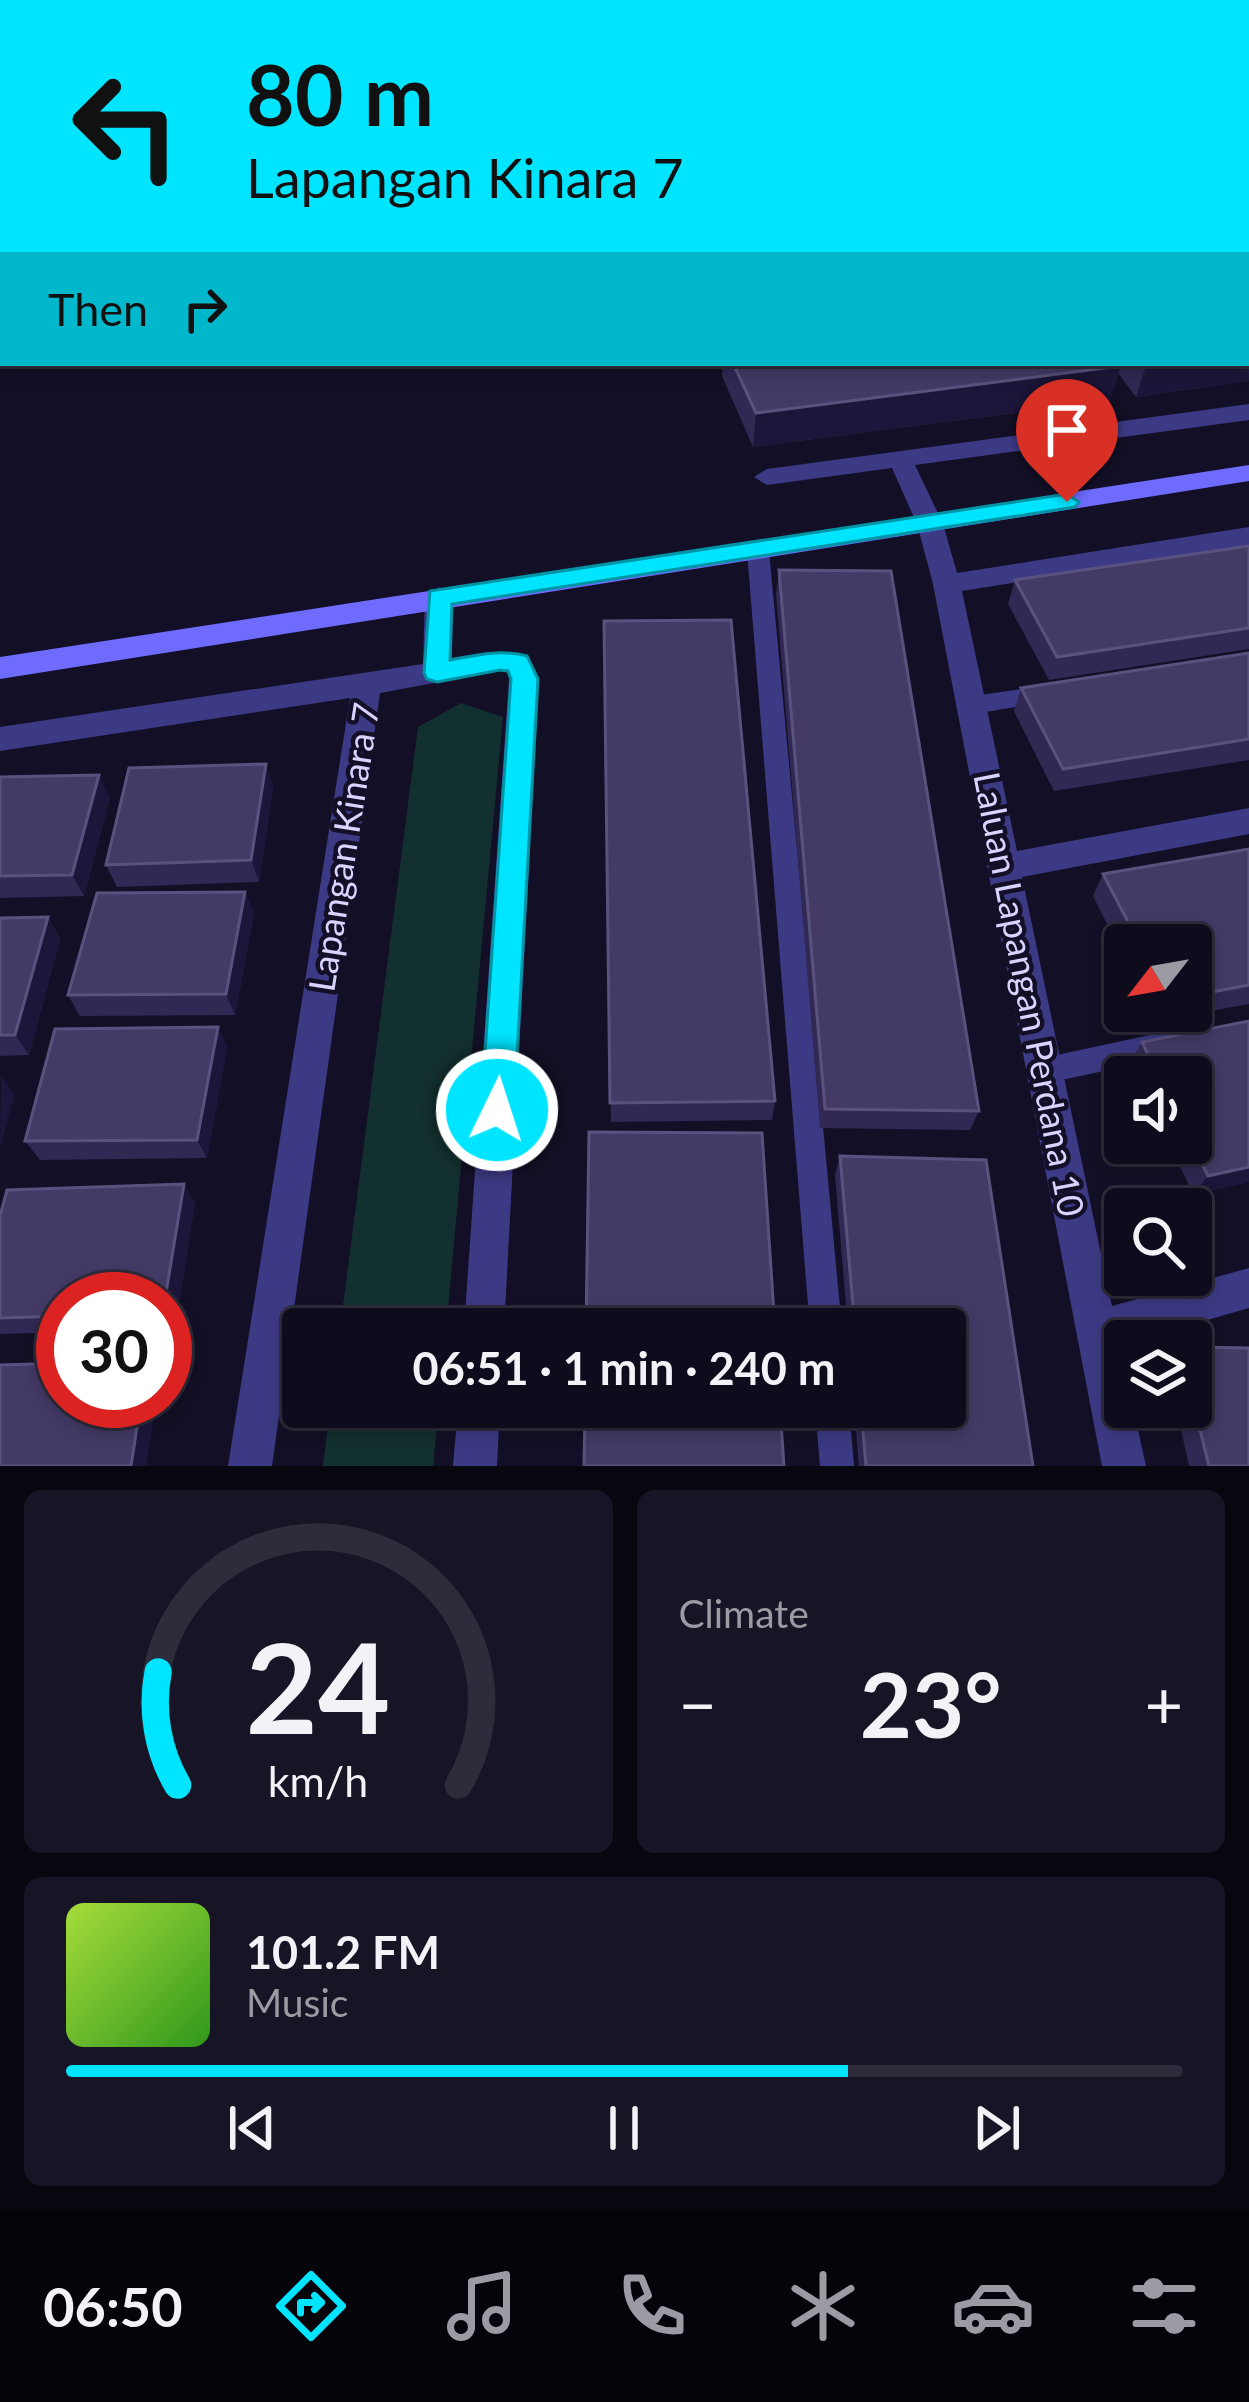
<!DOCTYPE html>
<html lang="en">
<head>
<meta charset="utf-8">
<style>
  :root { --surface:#0e0b1c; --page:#171425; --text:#f1f3f6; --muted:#9b9ba3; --line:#2e2b3b; --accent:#00e5ff }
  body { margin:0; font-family:Lato,sans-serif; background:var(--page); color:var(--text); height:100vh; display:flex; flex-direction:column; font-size:45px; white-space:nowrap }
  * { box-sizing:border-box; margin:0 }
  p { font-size:39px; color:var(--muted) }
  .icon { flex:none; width:66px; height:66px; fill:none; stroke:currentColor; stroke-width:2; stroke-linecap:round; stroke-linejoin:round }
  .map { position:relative; height:1466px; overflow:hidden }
  .sheet { display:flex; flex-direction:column; gap:24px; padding:24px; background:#08060f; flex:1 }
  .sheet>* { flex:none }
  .guide { position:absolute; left:0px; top:0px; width:1251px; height:366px; box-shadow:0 6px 18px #0003,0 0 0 3px var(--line); background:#00e5ff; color:#111; overflow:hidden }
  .needle { width:78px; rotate:239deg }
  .fabs { position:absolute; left:1104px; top:924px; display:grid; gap:24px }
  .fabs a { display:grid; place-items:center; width:108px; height:108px; border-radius:12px; background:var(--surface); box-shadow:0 6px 18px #0003,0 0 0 3px var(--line); font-size:60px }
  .speed { position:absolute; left:36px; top:1272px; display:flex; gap:24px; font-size:60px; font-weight:700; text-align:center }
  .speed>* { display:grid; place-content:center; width:156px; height:156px; border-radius:50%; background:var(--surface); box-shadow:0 6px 18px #0003,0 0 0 3px var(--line); line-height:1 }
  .speed .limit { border:18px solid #d22; background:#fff; color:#111 }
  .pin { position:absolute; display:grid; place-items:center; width:102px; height:102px; color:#fff; margin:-123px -51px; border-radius:50% 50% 50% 0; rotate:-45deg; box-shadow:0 0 12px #0007 }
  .pin .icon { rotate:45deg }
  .me { position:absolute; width:132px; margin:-66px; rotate:4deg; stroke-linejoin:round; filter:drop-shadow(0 0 9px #0008) }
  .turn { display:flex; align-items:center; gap:42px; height:252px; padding:0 48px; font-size:54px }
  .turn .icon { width:156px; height:156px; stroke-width:2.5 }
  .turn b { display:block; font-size:84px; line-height:102px }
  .then { display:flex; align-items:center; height:114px; padding:0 48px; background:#0003; gap:24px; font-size:45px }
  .big { font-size:90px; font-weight:700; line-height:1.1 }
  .sheet .tile { flex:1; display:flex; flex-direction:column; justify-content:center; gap:18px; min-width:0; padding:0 42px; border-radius:18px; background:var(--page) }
  .sheet .dial { align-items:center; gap:0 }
  .dial svg { height:312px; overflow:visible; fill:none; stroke:var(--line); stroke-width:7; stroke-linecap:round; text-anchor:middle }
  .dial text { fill:var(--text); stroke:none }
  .song { display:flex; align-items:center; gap:36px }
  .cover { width:144px; height:144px; border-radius:18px; background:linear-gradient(135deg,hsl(80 70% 55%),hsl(110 70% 35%)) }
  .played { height:12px; border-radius:6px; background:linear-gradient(90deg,var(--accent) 70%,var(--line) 70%) }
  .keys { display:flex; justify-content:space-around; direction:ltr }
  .heat { display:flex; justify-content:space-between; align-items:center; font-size:66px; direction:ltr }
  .sheet .tiles { flex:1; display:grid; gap:24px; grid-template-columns:1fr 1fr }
  .tile:last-child { grid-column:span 2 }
  .trip { position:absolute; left:282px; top:1308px; width:684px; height:120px; border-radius:12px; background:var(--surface); box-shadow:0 6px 18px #0003,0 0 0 3px var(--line); font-weight:700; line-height:120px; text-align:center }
  .dock { display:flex; height:192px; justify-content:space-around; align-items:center; background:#06040b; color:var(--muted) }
  .dock .icon { width:84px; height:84px }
  .dock .active { color:var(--accent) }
  .dock b { font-size:54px; color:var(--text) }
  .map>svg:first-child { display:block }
</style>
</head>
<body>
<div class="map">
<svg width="1249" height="1466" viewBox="0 0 1249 1466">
  <rect width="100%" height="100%" fill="#130f26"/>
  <g fill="#12302f">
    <polygon points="461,703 503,717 446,1329 340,1329 418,727"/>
    <polygon points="330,1407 439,1407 433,1466 323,1466"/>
  </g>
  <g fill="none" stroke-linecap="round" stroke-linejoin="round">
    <g fill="#3d3a85" fill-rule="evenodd">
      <polygon points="1013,0 1029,0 1031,3 1015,3"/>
      <polygon points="1249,37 1249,46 1248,46 1248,37"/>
      <rect x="1248" y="94" width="1" height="9"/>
      <polygon points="758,544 769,551 842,1329 810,1329 747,551"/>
      <polygon points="1048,685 1056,688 1060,694 1056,700 974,714 962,705 974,696"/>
      <polygon points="1164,1032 1174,1036 1178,1045 1174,1054 1164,1058 1043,1084 1033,1080 1029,1071 1033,1062 1043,1058"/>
      <polygon points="815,1407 849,1407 854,1466 820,1466"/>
    </g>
    <g fill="#3d3a85" fill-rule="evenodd">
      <polygon points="145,0 162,0 164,3 147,3"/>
      <polygon points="418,0 437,0 439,3 420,3"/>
      <polygon points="727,0 747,0 749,3 729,3"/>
      <polygon points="3,15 3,25 0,26 0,16"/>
      <polygon points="3,128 3,140 0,141 0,129"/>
      <rect x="1248" y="190" width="1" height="13"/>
      <polygon points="1249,404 1249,420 915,465 943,524 957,573 1249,527 1249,545 962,591 1017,851 1249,808 1249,834 1022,877 1112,1306 1249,1268 1249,1308 1120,1345 1125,1407 1133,1407 1146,1466 1102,1466 933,584 917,524 892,468 767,485 754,477 767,469"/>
      <path d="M439,587l14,10 -1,61c27,-5 49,-10 76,-2l11,23 -35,650h-40l45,-650 -2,-7 -8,-1 -119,22 -108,773h-44l122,-768 -350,53v-24l423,-63 2,-67z"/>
      <polygon points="458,1407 500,1407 497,1466 453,1466"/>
    </g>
    <polygon fill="#6f6bff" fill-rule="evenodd" points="1249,465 1249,481 0,679 0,657"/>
  </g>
  <g fill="#312854">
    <polygon points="1249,280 1249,381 1136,397 1118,373 1110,401 753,447 722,376 723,363 1248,363"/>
    <polygon points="1249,546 1249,649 1049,680 1008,604 1015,580"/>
    <polygon points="779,570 979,1111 970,1130 820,1128 776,594"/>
    <polygon points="604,621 775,1101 772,1120 611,1122"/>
    <polygon points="1249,653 1249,760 1054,791 1014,711 1021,688"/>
    <polygon points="0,777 110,797 84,896 0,898"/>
    <polygon points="273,787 259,882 117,887 106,865"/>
    <polygon points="1249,849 1249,1004 1156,1021 1151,1011 1191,1011 1191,945 1125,945 1125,960 1093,896 1103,874"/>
    <polygon points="245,892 254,913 235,1015 80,1016 68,995"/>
    <polygon points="48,917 60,939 29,1055 0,1056 0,918"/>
    <polygon points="1249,1021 1249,1182 1193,1194 1169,1143 1191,1143 1191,1077 1137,1077 1130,1062 1142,1042"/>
    <polygon points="227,1047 207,1158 40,1160 25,1141"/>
    <polygon points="840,1156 1033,1466 859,1466 854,1407 945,1407 945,1329 848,1329 835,1175"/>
    <polygon points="195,1202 175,1328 165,1328 165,1299 63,1299 63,1332 0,1334 0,1216"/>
    <polygon points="1191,1347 1249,1466 1189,1466 1176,1407 1191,1407"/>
  </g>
  <g fill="#1d163a">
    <polygon points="1248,349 1249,381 1136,397 1147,363 1248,363"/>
    <polygon points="1121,366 1110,401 753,447 756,413"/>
    <polygon points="266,764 273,787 259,882 251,860"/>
    <polygon points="99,775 110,797 84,896 72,875"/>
    <polygon points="245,892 254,913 235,1015 226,994"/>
    <polygon points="48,917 60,939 29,1055 15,1035"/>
    <polygon points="218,1027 227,1047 207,1158 197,1140"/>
    <polygon points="1,1076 15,1095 0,1149"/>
    <polygon points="1249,1167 1249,1182 1193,1194 1208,1176"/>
    <polygon points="184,1184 195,1202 175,1328 165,1316 165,1299"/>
    <polygon points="141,1401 157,1401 146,1466 131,1466"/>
  </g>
  <g fill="#433a66" stroke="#5a527e" stroke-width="3">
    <polygon points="1248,280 1249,280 1248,349"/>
    <polygon points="733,363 1118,363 1121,366 756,413"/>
    <polygon points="1249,546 1249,628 1057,657 1015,580"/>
    <polygon points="779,570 891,571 979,1111 825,1109"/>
    <polygon points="731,620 775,1101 610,1103 604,621"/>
    <polygon points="1249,653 1249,739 1063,769 1021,688"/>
    <polygon points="266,764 251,860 106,865 129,768"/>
    <polygon points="99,775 72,875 0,876 0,777"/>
    <polygon points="1249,849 1249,985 1191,996 1191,945 1140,945 1103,874"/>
    <polygon points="245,892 226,994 68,995 97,893"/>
    <polygon points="48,917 15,1035 0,1035 0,918"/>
    <polygon points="1249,1021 1249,1167 1208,1176 1191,1142 1191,1077 1159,1077 1142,1042"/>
    <polygon points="218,1027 197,1140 25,1141 55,1029"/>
    <polygon points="589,1132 762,1133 775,1329 586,1329"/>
    <polygon points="840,1156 986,1160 1033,1466 866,1466 861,1407 945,1407 945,1329 855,1329"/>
    <polygon points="184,1184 165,1299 63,1299 63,1316 0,1318 0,1216 7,1190"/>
    <polygon points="1191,1347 1249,1348 1249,1466 1209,1466 1191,1394"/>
    <polygon points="63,1363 63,1401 141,1401 131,1466 0,1466 0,1365"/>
    <polygon points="585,1407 780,1407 784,1466 584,1466"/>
  </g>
  <path fill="#00e5ff" stroke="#0095a6" stroke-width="3" d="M1067,494l12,8 -4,5 -623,97 -2,56c27,-5 50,-11 77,-4l11,23 -24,431 -5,11 -12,5 -11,-5 -5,-11 30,-431 -3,-8 -8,-1 -63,12 -10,-3 -3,-6 6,-82z"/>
  <g text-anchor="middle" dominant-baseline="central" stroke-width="9" stroke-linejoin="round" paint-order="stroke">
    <g font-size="36" fill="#d9d4ff" stroke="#130f26">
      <text transform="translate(343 847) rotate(-81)">Lapangan Kinara 7</text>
      <text transform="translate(1030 994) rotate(79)">Laluan Lapangan Perdana 10</text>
    </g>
  </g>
</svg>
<div class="fabs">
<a><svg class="needle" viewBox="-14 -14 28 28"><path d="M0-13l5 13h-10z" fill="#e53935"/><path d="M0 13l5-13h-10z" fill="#9b9ba3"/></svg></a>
<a><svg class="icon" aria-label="sound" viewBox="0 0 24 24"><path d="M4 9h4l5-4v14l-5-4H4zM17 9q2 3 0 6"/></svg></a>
<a><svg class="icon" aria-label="search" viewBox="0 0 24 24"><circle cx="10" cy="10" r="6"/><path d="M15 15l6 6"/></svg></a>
<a><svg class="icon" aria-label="layers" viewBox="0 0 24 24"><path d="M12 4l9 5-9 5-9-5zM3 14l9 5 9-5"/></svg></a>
</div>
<div class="speed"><div class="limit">30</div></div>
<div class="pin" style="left:1067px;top:502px;background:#d93025"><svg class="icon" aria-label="arrive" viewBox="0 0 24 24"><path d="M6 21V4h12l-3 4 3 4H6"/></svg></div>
<svg class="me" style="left:497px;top:1110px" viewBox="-20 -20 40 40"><circle r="17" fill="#00e5ff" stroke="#fff" stroke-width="3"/><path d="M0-11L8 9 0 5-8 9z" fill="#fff"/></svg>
<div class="trip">06:51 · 1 min · 240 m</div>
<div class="guide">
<div class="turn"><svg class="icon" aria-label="left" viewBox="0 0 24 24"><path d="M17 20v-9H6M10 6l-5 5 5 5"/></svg><div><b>80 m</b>Lapangan Kinara 7</div></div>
<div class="then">Then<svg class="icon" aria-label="right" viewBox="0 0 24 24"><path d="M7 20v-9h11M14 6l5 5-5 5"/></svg></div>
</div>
</div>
<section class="sheet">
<div class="tiles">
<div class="tile dial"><svg viewBox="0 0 100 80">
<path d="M14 69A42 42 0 1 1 86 69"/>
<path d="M14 69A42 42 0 0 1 9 40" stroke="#00e5ff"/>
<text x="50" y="56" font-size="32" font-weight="700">24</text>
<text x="50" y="72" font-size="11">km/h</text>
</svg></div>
<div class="tile"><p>Climate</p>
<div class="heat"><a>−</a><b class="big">23°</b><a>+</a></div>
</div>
<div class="tile">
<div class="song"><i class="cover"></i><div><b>101.2 FM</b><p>Music</p></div></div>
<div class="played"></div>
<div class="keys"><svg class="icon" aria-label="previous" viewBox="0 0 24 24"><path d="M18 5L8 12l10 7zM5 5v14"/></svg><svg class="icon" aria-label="pause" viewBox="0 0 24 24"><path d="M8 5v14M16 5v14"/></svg><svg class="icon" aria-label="next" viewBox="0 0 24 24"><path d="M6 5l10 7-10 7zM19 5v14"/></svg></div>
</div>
</div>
</section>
<nav class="dock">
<b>06:50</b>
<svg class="icon active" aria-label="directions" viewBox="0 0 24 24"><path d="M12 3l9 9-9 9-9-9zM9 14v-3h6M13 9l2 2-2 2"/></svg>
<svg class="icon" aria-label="music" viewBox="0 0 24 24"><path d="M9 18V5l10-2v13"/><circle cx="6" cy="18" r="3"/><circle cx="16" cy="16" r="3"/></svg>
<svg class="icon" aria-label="phone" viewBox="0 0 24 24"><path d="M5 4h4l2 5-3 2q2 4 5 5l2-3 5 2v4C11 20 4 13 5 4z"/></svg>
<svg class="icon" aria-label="climate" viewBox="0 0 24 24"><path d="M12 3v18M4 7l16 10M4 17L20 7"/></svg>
<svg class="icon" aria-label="car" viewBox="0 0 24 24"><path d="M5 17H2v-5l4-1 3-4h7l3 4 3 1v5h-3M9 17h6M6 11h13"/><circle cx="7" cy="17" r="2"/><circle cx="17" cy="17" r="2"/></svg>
<svg class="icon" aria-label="filters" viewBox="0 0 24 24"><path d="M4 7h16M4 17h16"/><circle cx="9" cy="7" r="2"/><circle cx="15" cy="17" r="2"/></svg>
</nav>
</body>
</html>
